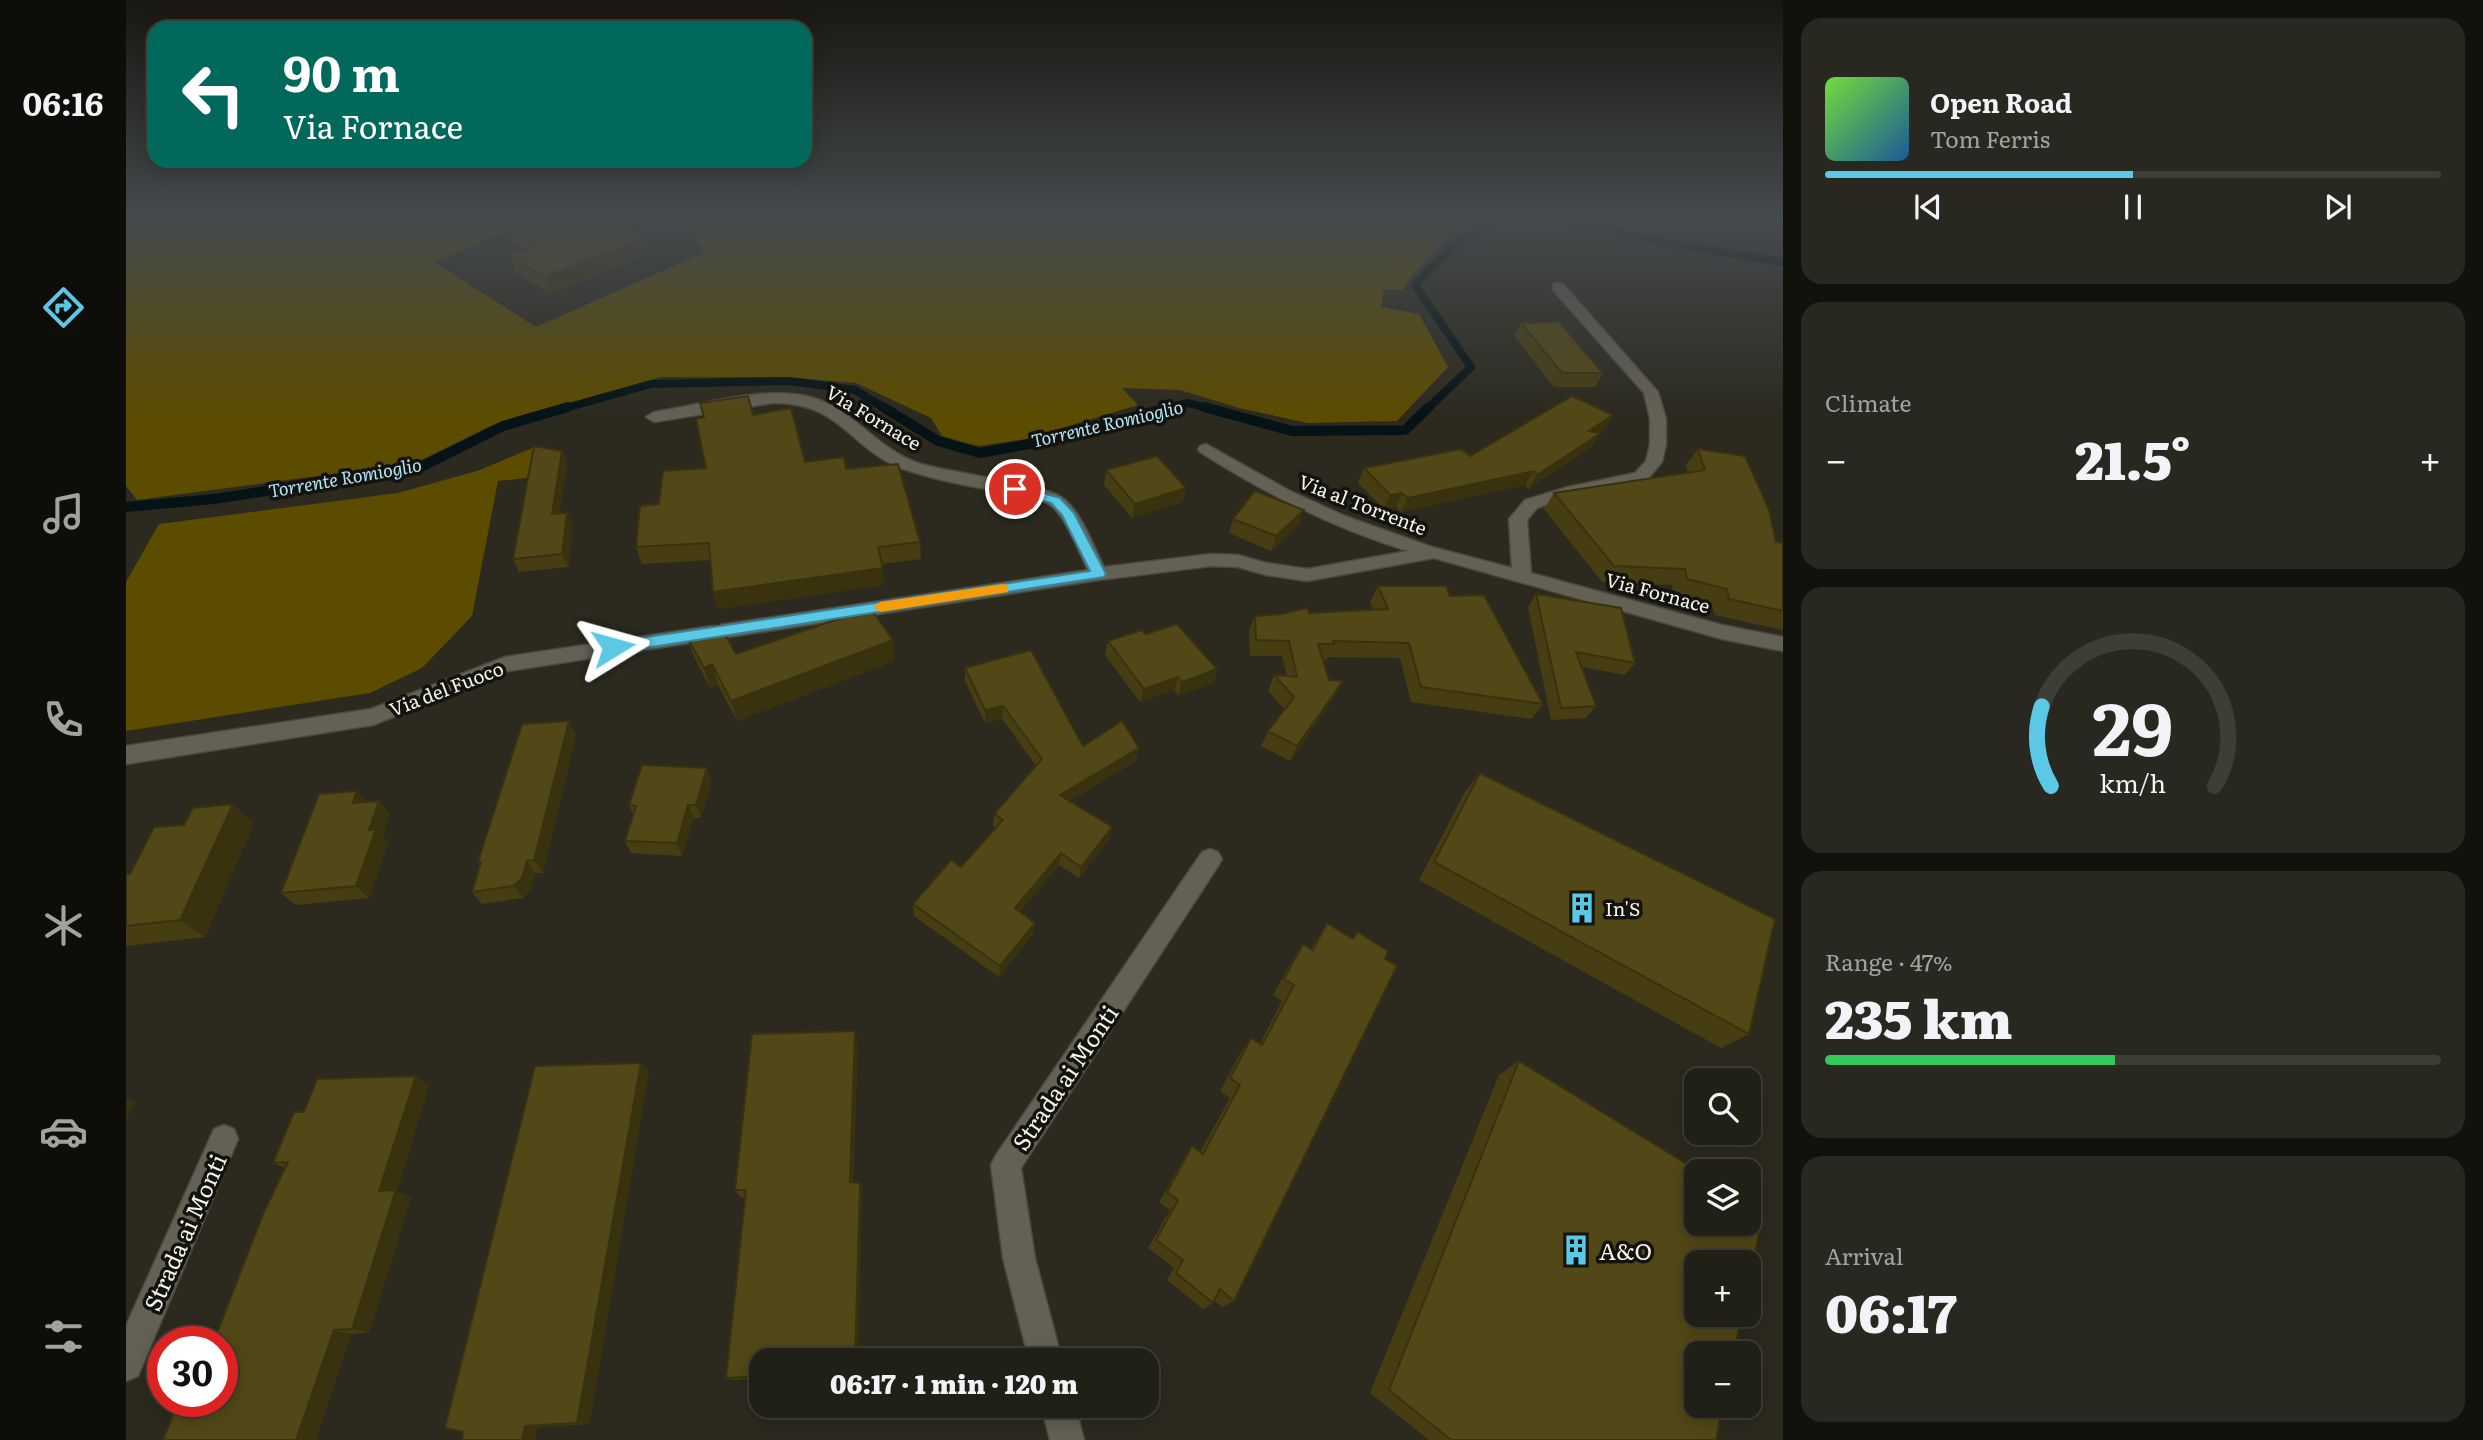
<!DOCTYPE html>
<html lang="en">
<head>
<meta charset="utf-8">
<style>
  :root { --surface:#212017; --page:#292820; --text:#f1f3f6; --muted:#a2a3a1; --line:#3e3e36; --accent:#5bc8e6 }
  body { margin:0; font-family:Literata,serif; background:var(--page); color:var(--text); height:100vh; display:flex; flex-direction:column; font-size:26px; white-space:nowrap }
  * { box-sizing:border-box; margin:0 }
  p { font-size:23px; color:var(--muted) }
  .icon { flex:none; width:38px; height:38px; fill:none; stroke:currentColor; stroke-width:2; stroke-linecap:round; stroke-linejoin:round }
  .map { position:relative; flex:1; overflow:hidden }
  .details { display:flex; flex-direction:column; gap:18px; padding:18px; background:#12120d; width:700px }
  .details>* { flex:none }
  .banner { position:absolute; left:21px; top:21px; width:665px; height:147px; border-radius:21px; box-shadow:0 4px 18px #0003,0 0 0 2px var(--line); background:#00695c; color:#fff; overflow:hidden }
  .controls { position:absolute; left:1558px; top:1068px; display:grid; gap:14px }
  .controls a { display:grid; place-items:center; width:77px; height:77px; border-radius:14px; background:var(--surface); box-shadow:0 4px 18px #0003,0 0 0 2px var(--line); font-size:35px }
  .speed { position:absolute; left:21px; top:1326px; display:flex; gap:14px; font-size:35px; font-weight:700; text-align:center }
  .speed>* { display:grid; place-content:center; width:91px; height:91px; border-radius:50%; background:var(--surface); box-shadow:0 4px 18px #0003,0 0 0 2px var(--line); line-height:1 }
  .speed .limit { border:10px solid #d22; background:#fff; color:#111 }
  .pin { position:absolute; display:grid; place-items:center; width:60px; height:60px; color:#fff; margin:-30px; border:4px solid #fff; border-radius:50%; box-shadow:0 2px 7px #0007 }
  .me { position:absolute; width:77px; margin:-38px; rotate:82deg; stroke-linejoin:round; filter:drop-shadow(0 0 5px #0008) }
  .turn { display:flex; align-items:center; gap:24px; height:147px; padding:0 21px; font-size:32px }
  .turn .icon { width:91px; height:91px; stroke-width:2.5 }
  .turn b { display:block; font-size:49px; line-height:60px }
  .big { font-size:52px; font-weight:800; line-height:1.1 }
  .details .tile { flex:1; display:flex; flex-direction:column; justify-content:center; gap:10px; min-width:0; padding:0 24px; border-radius:21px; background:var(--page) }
  .details .dial { align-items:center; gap:0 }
  .dial svg { height:182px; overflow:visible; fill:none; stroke:var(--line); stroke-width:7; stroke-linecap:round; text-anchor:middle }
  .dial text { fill:var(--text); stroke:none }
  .song { display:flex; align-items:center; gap:21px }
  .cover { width:84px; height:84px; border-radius:10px; background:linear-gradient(135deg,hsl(100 70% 55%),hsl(210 70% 35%)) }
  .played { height:7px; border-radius:4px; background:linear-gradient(90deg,var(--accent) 50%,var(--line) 50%) }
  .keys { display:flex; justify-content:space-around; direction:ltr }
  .heat { display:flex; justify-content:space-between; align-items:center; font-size:38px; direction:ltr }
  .charge { height:10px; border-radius:5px; background:linear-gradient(90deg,#34c759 47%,var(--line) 0) }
  .trip { position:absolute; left:623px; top:1348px; width:410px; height:70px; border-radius:21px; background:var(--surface); box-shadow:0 4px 18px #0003,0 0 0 2px var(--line); font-weight:800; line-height:70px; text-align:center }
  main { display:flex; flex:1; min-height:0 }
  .menu { display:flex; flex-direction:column; width:126px; justify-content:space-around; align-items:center; background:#0d0d09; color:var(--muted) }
  .menu .icon { width:49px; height:49px }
  .menu .on { color:var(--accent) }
  .menu b { font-size:32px; color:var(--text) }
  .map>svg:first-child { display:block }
</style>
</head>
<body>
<main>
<nav class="menu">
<b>06:16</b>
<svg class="icon on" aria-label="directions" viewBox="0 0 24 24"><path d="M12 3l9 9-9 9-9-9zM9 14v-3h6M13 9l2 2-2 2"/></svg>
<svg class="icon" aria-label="music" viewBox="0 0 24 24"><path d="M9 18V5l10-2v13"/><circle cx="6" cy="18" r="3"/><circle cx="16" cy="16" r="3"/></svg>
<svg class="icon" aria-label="phone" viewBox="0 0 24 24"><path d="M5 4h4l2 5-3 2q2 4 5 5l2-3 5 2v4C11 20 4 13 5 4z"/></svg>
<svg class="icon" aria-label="climate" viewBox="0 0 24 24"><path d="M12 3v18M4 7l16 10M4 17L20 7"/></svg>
<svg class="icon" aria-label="car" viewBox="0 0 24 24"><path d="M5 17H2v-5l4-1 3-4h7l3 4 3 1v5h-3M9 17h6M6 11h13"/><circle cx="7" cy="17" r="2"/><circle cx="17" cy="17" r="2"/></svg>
<svg class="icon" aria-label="filters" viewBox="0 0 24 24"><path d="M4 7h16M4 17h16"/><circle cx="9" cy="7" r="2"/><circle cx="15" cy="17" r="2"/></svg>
</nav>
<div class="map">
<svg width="1657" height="1440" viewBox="0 0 1657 1440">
  <rect width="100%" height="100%" fill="#2c2a1f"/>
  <g fill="#5b4c00">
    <path d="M0,215h420l-112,47 102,65 169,-75 -11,-15 5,-15 -20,-7h814c-37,1 -71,48 -91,75h-18l-3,17 38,7 29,53 -51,54 -90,2 -68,-15 -59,-18 -58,-2 16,17 -112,34 -48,7 -36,-10 -11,-18 -75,-35 -72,-6h-123l-170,49 -76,37 -278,37 -11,-14z"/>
    <polygon points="411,446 401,478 372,481 346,616 296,668 244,693 0,731 0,582 33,524 272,493 354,470"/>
  </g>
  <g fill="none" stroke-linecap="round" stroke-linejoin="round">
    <g stroke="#051317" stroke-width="8">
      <polyline points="436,409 525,384 663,381 729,390 760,409"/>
      <polyline points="1038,409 1062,403 1085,409"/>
      <polyline points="1301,409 1345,367 1289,285 1325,247 1371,218 1431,217 1535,242 1657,262"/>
    </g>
    <g stroke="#051317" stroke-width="10">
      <polyline points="757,407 812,441 854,453 909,443 1045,407"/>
      <polyline points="1078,407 1166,431 1279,430 1303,407"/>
      <polyline points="0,507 88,499 295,467 377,426 442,407"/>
    </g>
    <g stroke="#4b483f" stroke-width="3">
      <g id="street">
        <path d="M1432,283l5,1 95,108 8,27v25l-4,18 -16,19 -74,15 -35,12 -10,12 4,53 191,52 61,12v14l-61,-12 -288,-81 -127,23 -41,-6 -28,-8 -27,-1 -112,14 -591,91 -135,54 -247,39v-18l245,-37 134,-52 583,-87c-9,-18 -23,-55 -38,-65 -15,-11 -40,-11 -58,-15 -29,-5 -60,-11 -89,-21 -55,-21 -61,-67 -131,-66l-118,19 -8,-5 8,-5c47,-7 100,-24 147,-17 47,7 72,51 114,67 33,12 129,20 149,37 19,16 29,46 40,68l107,-13 27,1 28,8 41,6 101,-18c-75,-23 -142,-57 -208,-99l-2,-3 2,-3 6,-2 84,47 55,25 87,31 80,21 -3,-49 16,-19 43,-13 67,-14 11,-12 4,-17v-25l-6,-26 -91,-103v-6z"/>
        <polygon points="1084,849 1092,852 1096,859 1092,866 895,1168 909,1258 936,1360 903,1360 877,1258 865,1165 870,1155 1076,852"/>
        <polygon points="98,1125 108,1129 112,1139 12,1376 0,1381 0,1326 88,1129"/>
        <polygon points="915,1405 949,1405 958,1440 924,1440"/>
      </g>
    </g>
    <use href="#street" fill="#636054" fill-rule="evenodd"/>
  </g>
  <g fill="#473d13">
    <polygon points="377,225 527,253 424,294 389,272 383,255 401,249 383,242"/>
    <polygon points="1395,323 1477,373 1469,387 1428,387 1388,336"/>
    <polygon points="627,415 679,462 720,469 794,542 795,559 756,564 758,585 592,609 584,560 516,564 510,547 533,504 580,468 578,417"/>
    <polygon points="1487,415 1478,430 1474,433 1466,447 1402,489 1399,485 1275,512 1270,507 1258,509 1232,483 1238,468 1344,456"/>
    <polygon points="1572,449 1650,542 1657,543 1657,630 1589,615 1586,605 1548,595 1546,585 1476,582 1418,509 1428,493 1562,473 1560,465"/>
    <polygon points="436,451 441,464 433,514 441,513 447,526 442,567 393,572 387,559"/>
    <polygon points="980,470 1060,488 1057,502 1006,518 978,485"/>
    <polygon points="1107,519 1173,524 1145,551 1103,533"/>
    <polygon points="1252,586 1324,596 1417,704 1405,719 1285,702 1274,658 1202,657 1200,660 1197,660 1203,680 1217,681 1209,696 1164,761 1135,746 1142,731 1158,709 1142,691 1148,675 1161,676 1156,656 1124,656 1123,631 1129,616 1247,610 1244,602"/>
    <polygon points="1410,594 1509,663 1499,675 1456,667 1470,706 1460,718 1425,720 1402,607"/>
    <polygon points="1020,634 1091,669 1087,683 1052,696 1048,690 1014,702 979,655 982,641"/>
    <polygon points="561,637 610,654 768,661 611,721 592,685 584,688 568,657"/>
    <polygon points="839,668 957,746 1010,761 943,801 983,839 953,878 933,865 894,912 907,934 873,977 788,916 787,904 835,867 870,828 867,826 868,814 910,766 876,719 859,723 839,681"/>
    <polygon points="443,721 450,735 417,873 409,873 405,890 397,898 356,904 346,892 354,865 352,862"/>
    <polygon points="1354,773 1623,1034 1595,1048 1293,880 1339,792"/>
    <polygon points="586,781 575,818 568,818 556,856 505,853 499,841 507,814 503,805"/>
    <polygon points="253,801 264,814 257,836 262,842 243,898 170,905 155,893 241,802"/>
    <polygon points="128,823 79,937 0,946 0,874 4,874 58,825"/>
    <polygon points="1201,923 1226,939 1232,932 1108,1301 1096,1307 1088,1300 1087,1303 1077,1309 1041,1280 1048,1268 1022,1248 1044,1210 1033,1202 1058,1158 1066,1146 1074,1152 1104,1098 1094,1091 1115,1052 1125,1038 1134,1044 1156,1001 1147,995 1166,961 1177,944 1185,949"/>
    <polygon points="732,1041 727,1183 734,1183 736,1190 635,1360 635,1379 607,1380 600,1378 619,1197 614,1197 609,1190"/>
    <polygon points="1393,1061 1590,1440 1303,1440 1244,1393 1373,1075"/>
    <polygon points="515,1063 523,1072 463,1424 411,1427 409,1440 336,1440"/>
    <polygon points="303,1085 271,1191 285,1197 243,1333 225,1334 190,1440 37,1440 91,1333 159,1168 147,1163 178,1112"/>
  </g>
  <g fill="#39320f">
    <polygon points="523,237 527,253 424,294 418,277"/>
    <polygon points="1487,415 1478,430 1455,445 1463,431"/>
    <polygon points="1475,433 1466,447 1402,489 1411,475"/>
    <polygon points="436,451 441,464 431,528 426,514"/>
    <polygon points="1408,471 1399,485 1275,512 1282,498"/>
    <polygon points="1060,488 1057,502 1006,518 1009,504"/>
    <polygon points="1276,493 1270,507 1258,509 1264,495"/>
    <polygon points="1178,510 1173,524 1145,551 1150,536"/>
    <polygon points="441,513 447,526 442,567 436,554"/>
    <polygon points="757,568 758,585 592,609 587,592"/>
    <polygon points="767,640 768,661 611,721 605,701"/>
    <polygon points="586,664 592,685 584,688 578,668"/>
    <polygon points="1091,669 1087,683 1052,696 1056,682"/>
    <polygon points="1052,677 1048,690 1014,702 1018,689"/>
    <polygon points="1217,681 1209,696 1164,761 1171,746"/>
    <polygon points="877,706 876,719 859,723 859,710"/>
    <polygon points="443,721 450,735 417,873 408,860"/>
    <polygon points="1013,748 1010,761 932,807 934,795"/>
    <polygon points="581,768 586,781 575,818 570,805"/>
    <polygon points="231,791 243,804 227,803"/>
    <polygon points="253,801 264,814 257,836 262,842 243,898 230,886 243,830"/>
    <polygon points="107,804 128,823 79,937 54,920"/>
    <polygon points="562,805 568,818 556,856 551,843"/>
    <polygon points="986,827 983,839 953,878 955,867"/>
    <polygon points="935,853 933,865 888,919 889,908"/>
    <polygon points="401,861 409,873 405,890 397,898 388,886"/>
    <polygon points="909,923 907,934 873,977 874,966"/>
    <polygon points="729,1031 732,1041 726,1189 724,1182"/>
    <polygon points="515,1063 523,1072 463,1424 451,1423"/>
    <polygon points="290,1076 303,1085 271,1191 285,1197 243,1333 226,1329 253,1191"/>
    <polygon points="0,1099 9,1102 0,1121"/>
    <polygon points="734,1183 736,1190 732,1360 729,1360"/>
    <polygon points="208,1330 225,1334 190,1440 170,1440"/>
    <polygon points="399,1426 411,1427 409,1440 396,1440"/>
  </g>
  <g fill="#524716" stroke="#39320f" stroke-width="2">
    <polygon points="400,215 474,215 523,237 418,277 383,255 419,242 377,225"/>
    <polygon points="1433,322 1477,373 1436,373 1395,323"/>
    <polygon points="622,396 627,415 665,408 679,462 718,457 720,469 772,464 794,542 752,547 757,568 587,592 583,543 510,547 514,506 533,504 537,471 580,468 570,419 578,417 574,403"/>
    <polygon points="1446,396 1487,415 1463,431 1475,433 1411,475 1408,471 1282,498 1276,493 1264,495 1238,468 1335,449 1344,456"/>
    <polygon points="408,446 436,451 426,514 441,513 436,554 387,559"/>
    <polygon points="1572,449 1619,456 1643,510 1650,542 1657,543 1657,611 1603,599 1601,589 1561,579 1559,569 1488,566 1428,493 1579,470"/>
    <polygon points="1031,456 1060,488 1009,504 980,470"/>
    <polygon points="1129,491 1178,510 1150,536 1107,519"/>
    <polygon points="1252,586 1320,586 1324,596 1358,595 1417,704 1295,687 1283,643 1207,641 1208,644 1192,644 1203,680 1217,681 1171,746 1142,731 1168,697 1148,675 1171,677 1163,641 1130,640 1129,616 1156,614 1181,608 1183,613 1262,609"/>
    <polygon points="1410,594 1495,608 1509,663 1450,652 1470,706 1435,708"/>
    <polygon points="744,608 767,640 605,701 586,664 578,668 561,637 593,624 610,654"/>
    <polygon points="1051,624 1091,669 1056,682 1052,677 1018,689 982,641 1016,630 1020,634"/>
    <polygon points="905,650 957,746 996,721 1013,748 934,795 986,827 955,867 935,853 889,908 909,923 874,966 787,904 825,860 835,867 877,820 868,814 916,759 877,706 859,710 839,668"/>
    <polygon points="443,721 408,860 401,861 396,878 388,886 346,892 355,862 352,862 396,724"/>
    <polygon points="516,765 581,768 570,805 562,805 551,843 499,841 510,806 503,805"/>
    <polygon points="1354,773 1649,919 1623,1034 1308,862"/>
    <polygon points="231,791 227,803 253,801 243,830 250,829 230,886 155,893 193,794"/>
    <polygon points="107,804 54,920 0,926 0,874 4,874 28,827 58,825 67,808"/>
    <polygon points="1201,923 1227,939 1232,932 1262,951 1259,959 1271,966 1108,1301 1094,1289 1087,1303 1050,1273 1057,1260 1030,1240 1052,1200 1041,1192 1066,1146 1077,1154 1114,1085 1104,1078 1125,1038 1136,1045 1168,985 1158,979 1177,944 1187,950"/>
    <polygon points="729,1031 724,1182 734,1183 729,1360 635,1360 635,1376 600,1378 620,1190 609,1190 626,1034"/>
    <polygon points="1393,1061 1572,1171 1570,1171 1570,1223 1622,1223 1622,1201 1635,1209 1634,1230 1622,1284 1622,1262 1570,1262 1570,1314 1616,1314 1608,1353 1570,1353 1570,1405 1597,1405 1590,1440 1325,1440 1263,1390"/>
    <polygon points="515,1063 451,1423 399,1426 396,1440 336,1440 337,1432 319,1428 409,1066"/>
    <polygon points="290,1076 253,1191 270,1190 226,1329 208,1330 170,1440 37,1440 52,1402 96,1402 96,1342 86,1342 91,1333 138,1212 162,1162 147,1163 168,1112 178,1112 191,1079"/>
  </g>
  <linearGradient id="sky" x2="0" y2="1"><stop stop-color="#181711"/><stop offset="0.52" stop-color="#454a4d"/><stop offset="1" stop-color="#454a4d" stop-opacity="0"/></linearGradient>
  <rect width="1657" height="416" fill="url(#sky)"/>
  <polygon fill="#5bc8e6" stroke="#3b8296" stroke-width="2" points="889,485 934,498 948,513 980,574 978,577 487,653 479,647 487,642 964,571 936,515 925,503 884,492 884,486"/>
  <polygon fill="#f59e0b" points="877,584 882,585 882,592 754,612 747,607 754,602"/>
  <defs>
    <g id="building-bare" transform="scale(2.415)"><path d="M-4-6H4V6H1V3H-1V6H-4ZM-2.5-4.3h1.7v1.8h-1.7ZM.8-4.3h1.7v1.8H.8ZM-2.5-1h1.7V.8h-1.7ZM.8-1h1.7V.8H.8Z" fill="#5bc8e6" stroke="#14120e" stroke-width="2.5" paint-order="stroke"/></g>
  </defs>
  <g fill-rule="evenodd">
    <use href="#building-bare" x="1456" y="908"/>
    <use href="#building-bare" x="1450" y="1250"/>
  </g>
  <g text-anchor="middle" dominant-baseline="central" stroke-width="7" stroke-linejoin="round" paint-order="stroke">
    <g font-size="18" font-style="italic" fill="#b2e5f6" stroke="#14120e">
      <text transform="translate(981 423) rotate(-13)">Torrente Romioglio</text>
      <text transform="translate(219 477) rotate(-10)">Torrente Romioglio</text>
    </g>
    <g font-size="19" fill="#f4f3ec" stroke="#14120e">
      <text transform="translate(748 417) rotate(31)">Via Fornace</text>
      <text transform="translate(1237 504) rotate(21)">Via al Torrente</text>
      <text transform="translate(1532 592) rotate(15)">Via Fornace</text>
      <text transform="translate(320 688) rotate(-21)">Via del Fuoco</text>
    </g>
    <g font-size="19" fill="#f4f3ec" stroke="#14120e" text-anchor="start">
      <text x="1479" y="908">In'S</text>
    </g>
    <g font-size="23" fill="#f4f3ec" stroke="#14120e">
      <text transform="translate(938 1077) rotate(-56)">Strada ai Monti</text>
      <text transform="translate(58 1232) rotate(-66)">Strada ai Monti</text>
    </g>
    <g font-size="23" fill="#f4f3ec" stroke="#14120e" text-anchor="start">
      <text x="1473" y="1250">A&amp;O</text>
    </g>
  </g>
</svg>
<div class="controls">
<a><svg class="icon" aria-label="search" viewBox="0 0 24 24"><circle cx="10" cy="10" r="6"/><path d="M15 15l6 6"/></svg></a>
<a><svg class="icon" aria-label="layers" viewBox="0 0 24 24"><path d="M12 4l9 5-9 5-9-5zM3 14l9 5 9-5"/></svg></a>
<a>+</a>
<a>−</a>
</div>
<div class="speed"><div class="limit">30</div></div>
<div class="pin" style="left:889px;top:489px;background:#d93025"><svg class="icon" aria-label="arrive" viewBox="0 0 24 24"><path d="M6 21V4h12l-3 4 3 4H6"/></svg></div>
<svg class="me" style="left:487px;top:647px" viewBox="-20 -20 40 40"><path d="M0-17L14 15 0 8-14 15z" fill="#5bc8e6" stroke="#fff" stroke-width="4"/></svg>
<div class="trip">06:17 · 1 min · 120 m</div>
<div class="banner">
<div class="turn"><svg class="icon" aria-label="left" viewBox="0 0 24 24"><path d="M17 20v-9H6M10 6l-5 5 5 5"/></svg><div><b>90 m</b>Via Fornace</div></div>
</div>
</div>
<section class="details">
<div class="tile">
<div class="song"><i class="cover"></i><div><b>Open Road</b><p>Tom Ferris</p></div></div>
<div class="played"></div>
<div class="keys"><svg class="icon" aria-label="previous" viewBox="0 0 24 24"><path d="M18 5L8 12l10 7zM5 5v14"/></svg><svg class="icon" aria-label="pause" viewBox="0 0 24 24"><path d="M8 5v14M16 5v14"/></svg><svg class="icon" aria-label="next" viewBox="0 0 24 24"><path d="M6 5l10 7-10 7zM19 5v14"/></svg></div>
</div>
<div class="tile"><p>Climate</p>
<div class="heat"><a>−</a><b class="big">21.5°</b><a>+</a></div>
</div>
<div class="tile dial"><svg viewBox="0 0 100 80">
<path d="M14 69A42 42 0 1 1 86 69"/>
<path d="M14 69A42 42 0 0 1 10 34" stroke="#5bc8e6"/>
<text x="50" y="56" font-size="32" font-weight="700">29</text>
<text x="50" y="72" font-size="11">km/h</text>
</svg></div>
<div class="tile"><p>Range · 47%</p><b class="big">235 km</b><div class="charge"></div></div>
<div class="tile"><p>Arrival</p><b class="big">06:17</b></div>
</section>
</main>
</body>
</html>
